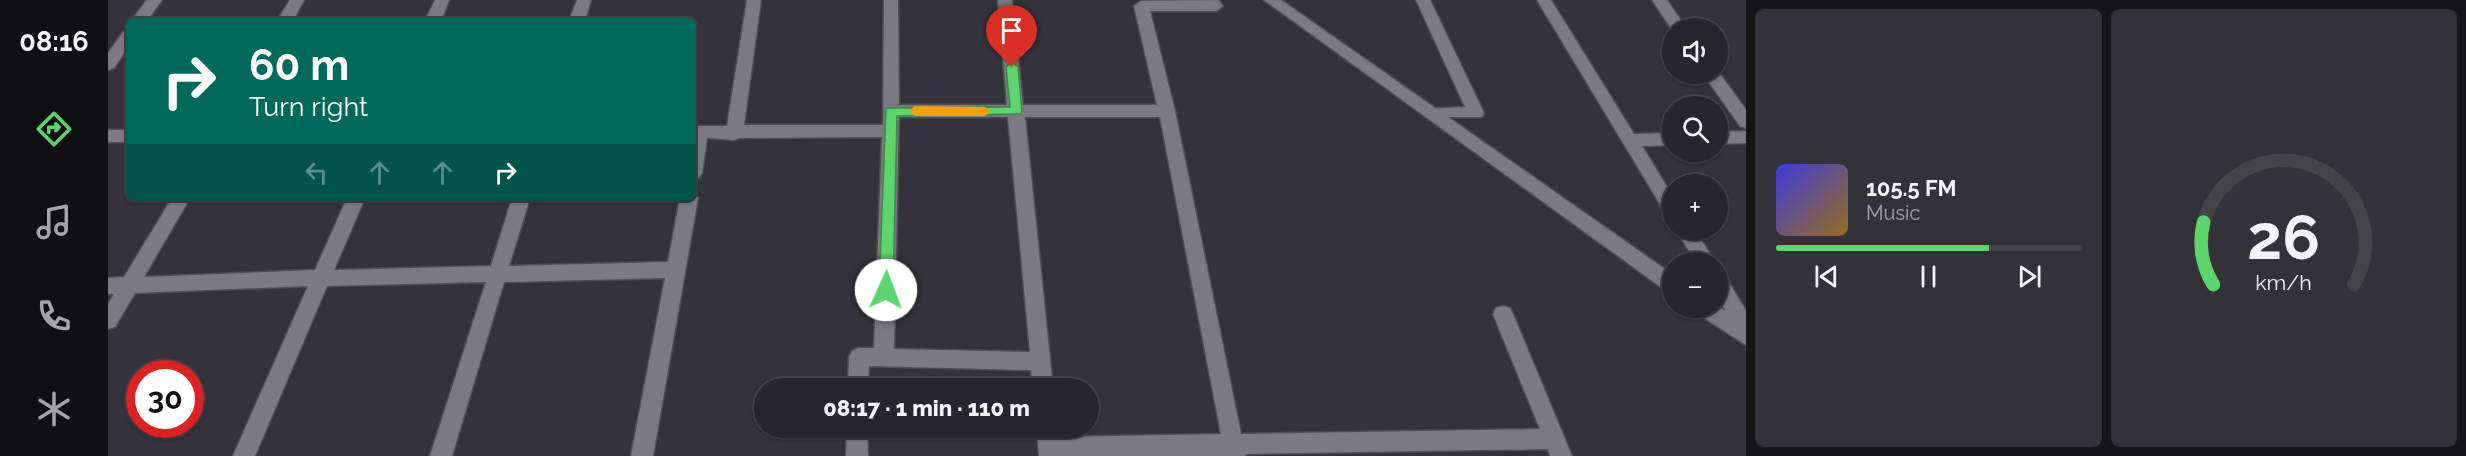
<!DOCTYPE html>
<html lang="en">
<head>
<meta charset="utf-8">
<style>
  :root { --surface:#27262c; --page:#333238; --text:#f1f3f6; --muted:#a4a5a9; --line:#434348; --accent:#5dd56d }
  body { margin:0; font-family:Raleway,sans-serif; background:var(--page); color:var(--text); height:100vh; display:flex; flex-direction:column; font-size:22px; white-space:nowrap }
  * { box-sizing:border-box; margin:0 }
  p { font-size:20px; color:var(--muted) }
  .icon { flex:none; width:33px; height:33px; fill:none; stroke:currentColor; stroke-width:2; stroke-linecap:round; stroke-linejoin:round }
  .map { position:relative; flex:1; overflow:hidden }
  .sheet { display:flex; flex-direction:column; gap:9px; padding:9px; background:#151518; width:720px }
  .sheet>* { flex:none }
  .banner { position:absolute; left:18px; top:18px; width:570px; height:183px; border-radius:9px; box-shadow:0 2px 4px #0004,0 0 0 2px var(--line); background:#00695c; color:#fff; overflow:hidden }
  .tools { position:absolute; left:1554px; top:18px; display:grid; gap:12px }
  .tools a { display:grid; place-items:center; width:66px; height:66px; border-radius:50%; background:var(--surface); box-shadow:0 2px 4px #0004,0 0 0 2px var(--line); font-size:30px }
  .speed { position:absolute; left:18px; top:360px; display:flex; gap:12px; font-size:30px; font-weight:700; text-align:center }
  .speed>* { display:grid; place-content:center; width:78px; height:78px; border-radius:50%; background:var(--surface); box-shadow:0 2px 4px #0004,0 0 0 2px var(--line); line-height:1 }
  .speed .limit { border:9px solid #d22; background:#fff; color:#111 }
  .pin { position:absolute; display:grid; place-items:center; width:51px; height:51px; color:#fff; margin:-62px -26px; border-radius:50% 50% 50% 0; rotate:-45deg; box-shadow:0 0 6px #0007 }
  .pin .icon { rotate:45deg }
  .me { position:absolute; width:66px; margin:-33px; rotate:2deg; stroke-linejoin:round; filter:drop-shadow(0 0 4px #0008) }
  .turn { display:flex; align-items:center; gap:21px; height:126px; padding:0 24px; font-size:27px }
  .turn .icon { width:78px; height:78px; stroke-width:2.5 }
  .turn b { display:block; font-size:42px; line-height:51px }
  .lanes { display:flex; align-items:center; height:57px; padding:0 24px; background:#0003; justify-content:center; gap:30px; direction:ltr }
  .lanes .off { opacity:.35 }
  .sheet .card { flex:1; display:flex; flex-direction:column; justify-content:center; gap:9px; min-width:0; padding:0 21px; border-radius:9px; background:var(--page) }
  .sheet .dial { align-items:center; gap:0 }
  .dial svg { height:156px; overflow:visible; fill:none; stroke:var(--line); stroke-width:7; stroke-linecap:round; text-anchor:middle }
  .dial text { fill:var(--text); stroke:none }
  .song { display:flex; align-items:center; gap:18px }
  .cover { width:72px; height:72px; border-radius:9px; background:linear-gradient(135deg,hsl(240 70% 55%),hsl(40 70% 35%)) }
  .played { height:6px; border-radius:3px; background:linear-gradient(90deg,var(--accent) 70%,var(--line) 70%) }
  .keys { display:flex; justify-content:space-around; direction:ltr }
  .sheet .tiles { flex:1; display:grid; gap:9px; grid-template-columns:repeat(2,1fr) }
  .trip { position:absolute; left:646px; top:378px; width:345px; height:60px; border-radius:30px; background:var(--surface); box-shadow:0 2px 4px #0004,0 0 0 2px var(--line); font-weight:800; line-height:60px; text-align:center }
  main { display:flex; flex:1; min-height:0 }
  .tabs { display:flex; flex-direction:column; width:108px; justify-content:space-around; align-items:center; background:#100f12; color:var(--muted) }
  .tabs .icon { width:42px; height:42px }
  .tabs .on { color:var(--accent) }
  .tabs b { font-size:27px; color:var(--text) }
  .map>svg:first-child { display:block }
</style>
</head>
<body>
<main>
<nav class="tabs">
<b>08:16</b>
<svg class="icon on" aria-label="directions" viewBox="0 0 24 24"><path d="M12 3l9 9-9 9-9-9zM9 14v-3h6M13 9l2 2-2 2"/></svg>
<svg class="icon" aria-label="music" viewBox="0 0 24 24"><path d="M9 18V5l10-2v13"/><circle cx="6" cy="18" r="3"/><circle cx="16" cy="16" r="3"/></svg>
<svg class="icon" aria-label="phone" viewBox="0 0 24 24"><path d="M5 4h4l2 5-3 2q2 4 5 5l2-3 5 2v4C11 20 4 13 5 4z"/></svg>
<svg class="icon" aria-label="climate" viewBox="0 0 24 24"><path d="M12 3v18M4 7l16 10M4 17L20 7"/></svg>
</nav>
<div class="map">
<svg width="1638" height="456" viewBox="0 0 1638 456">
  <rect width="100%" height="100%" fill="#34323a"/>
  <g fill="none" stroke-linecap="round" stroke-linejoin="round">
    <g stroke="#504e54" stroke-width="3">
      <g id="minor">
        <polygon points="39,0 54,0 39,21 23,21"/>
        <polygon points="182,0 196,0 185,21 169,21"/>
        <polygon points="327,0 341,0 333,21 317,21"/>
        <polygon points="469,0 483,0 477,21 461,21"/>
        <path d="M639,0h14l-17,125h139l1,-125h14l1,105h108l-9,-105h14l11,105h134l-23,-99 7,-5 77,-1 5,6 -7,5h-66l25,100 66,323 299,-5 -47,-115 3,-6 7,-2 7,2 3,6 59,142h-22l-2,-7 -302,5 -1,2h-206l-2,-28h20l1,9 163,-3 -61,-317h-135l28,271h-20l-2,-18 -162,-4 -1,22h-20l1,-31 3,-6 7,-3h15l8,-211 -142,1 -6,2 -27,-2 -5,35 -3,5 -6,2v-54h34zM791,117h109l22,235 -136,-3z"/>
        <polygon points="1308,0 1322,0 1376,113 1374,117 1317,117 1315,113 1317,109 1357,107"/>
        <polygon points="1429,0 1443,0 1526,134 1564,133 1564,145 1534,146 1564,195 1564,216 1558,214"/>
        <polygon points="1544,0 1559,0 1578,28 1564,30"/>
        <polygon points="21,30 21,46 6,68 0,70 0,53 16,31"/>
        <polygon points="1610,71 1638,110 1638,128 1632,126 1595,74 1610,74"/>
        <rect x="0" y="130" width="21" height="12"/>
        <polygon points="1638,131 1638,143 1610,144 1610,132"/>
        <polygon points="585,192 590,198 545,456 523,456 557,278 396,282 344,456 322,456 378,282 219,286 147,456 125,456 200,286 27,293 7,327 0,329 0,304 6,294 0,294 0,278 16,277 64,198 82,198 36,277 207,270 239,198 257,198 226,270 383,266 404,198 422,198 401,266 560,262 572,198 585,198"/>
        <polygon points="1568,230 1587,230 1607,262 1588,262"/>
        <polygon points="1610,274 1617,276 1638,311 1638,337 1631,334 1610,298"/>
        <polygon points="739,428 759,428 760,456 738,456"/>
      </g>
    </g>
    <g stroke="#504e54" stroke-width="3">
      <g id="tertiary">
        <polygon points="1156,0 1173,0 1564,274 1564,292 1557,290"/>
        <polygon points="1610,306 1638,325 1638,345 1590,314 1587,308"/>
      </g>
    </g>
    <use href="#minor" fill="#7b7982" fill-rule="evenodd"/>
    <use href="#tertiary" fill="#7b7982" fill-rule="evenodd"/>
  </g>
  <polygon fill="#5dd56d" stroke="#3c8a47" stroke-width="1.5" points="904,62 910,67 914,111 913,114 789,116 785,290 783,294 778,296 773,294 771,290 778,108 902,107 898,67"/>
  <polygon fill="#f59e0b" points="807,106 877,107 883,111 877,116 807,116 801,111"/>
</svg>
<div class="tools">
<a><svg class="icon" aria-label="sound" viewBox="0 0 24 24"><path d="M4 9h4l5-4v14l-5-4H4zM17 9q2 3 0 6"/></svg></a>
<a><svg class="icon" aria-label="search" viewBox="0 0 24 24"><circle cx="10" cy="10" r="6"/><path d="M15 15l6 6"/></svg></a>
<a>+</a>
<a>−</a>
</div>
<div class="speed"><div class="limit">30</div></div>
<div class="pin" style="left:904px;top:67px;background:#d93025"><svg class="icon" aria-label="arrive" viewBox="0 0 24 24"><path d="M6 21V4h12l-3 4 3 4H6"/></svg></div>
<svg class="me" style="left:778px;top:290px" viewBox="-20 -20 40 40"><circle r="19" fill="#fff"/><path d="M0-13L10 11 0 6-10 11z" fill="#5dd56d"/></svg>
<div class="trip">08:17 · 1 min · 110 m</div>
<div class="banner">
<div class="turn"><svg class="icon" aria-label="right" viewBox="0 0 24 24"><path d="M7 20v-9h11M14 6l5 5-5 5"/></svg><div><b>60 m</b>Turn right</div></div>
<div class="lanes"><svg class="icon off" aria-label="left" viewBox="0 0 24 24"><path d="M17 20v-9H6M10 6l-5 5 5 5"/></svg><svg class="icon off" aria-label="ahead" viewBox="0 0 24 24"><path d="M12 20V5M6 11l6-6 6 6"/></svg><svg class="icon off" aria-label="ahead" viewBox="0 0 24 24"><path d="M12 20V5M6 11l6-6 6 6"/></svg><svg class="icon" aria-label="right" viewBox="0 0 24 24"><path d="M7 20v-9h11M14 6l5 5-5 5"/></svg></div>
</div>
</div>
<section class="sheet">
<div class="tiles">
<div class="card">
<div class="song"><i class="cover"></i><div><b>105.5 FM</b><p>Music</p></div></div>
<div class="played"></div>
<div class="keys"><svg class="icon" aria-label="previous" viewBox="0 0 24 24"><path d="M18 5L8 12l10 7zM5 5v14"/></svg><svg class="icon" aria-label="pause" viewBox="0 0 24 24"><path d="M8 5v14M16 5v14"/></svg><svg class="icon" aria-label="next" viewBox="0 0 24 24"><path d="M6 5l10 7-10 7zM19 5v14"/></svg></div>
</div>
<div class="card dial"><svg viewBox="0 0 100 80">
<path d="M14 69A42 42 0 1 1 86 69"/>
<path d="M14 69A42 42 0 0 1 9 37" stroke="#5dd56d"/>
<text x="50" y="56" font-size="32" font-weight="700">26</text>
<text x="50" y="72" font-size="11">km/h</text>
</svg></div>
</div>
</section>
</main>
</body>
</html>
